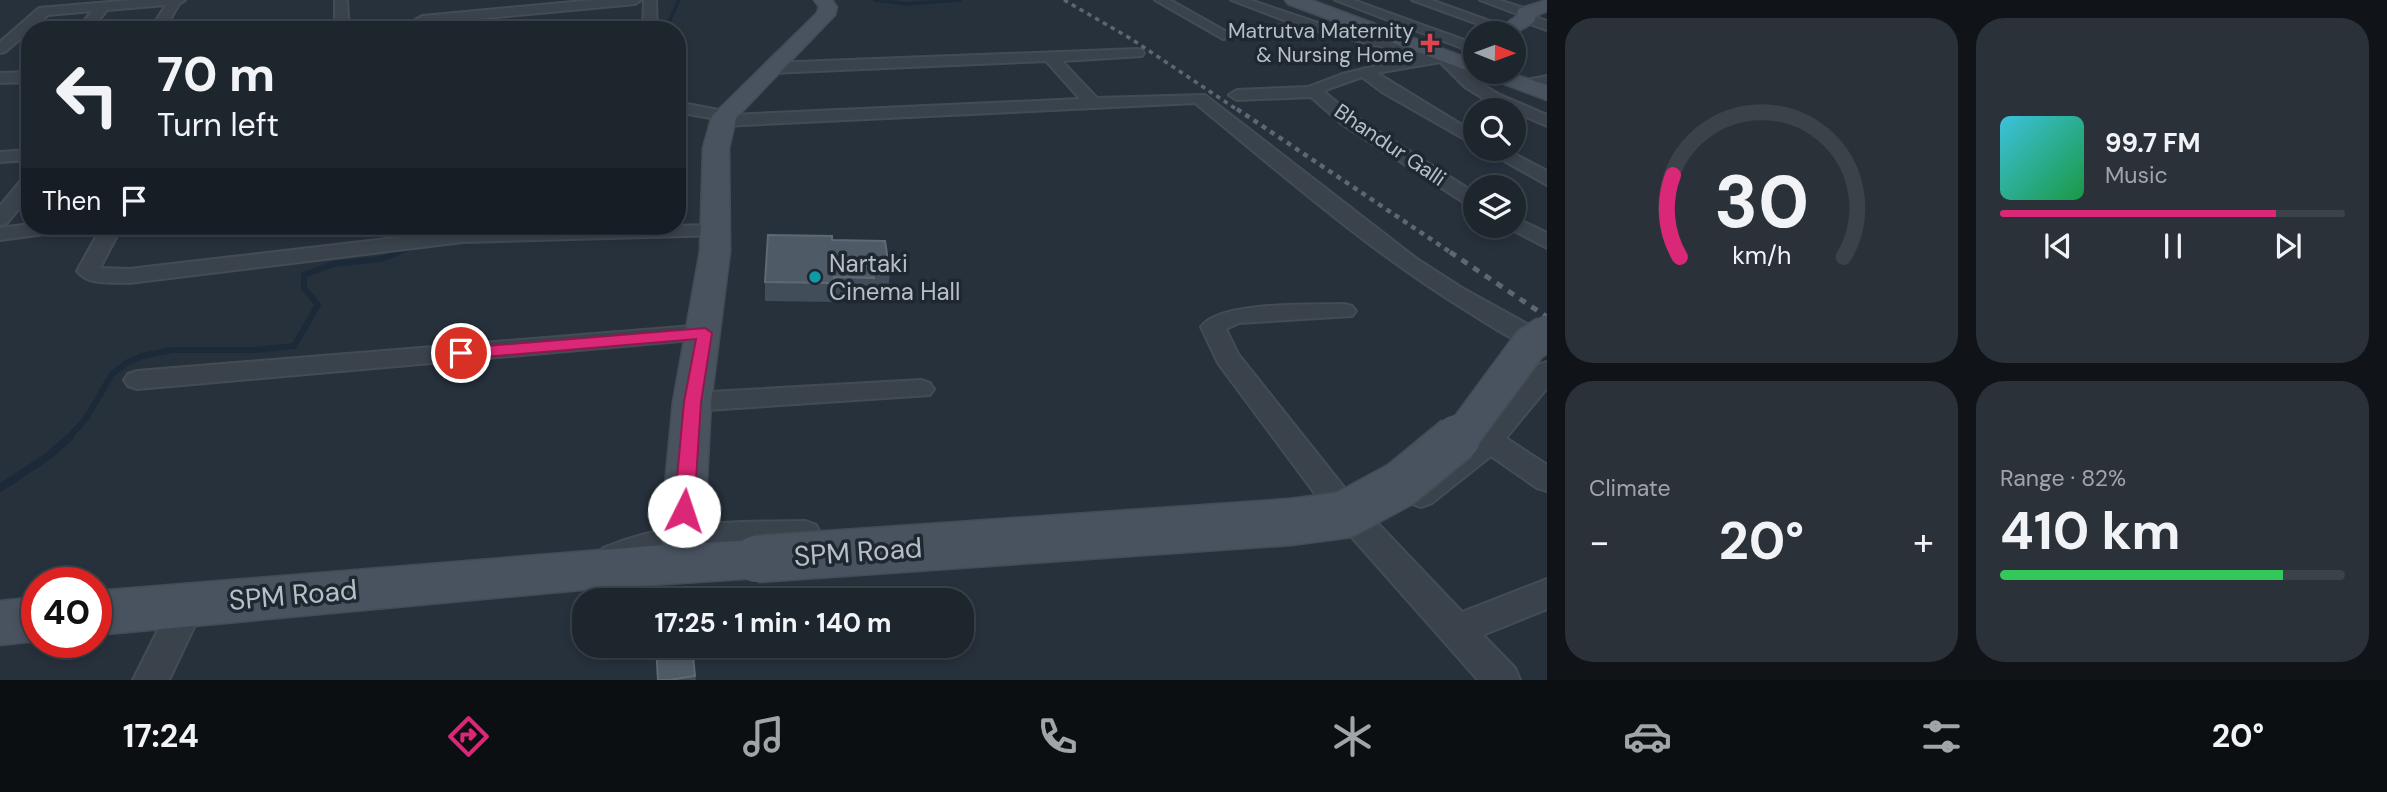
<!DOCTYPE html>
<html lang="en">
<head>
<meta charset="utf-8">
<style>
  :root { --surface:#1d252d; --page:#2a3139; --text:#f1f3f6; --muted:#a0a5aa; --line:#3b4249; --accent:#db2777 }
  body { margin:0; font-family:"DM Sans",sans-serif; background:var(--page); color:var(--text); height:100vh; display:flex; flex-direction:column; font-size:26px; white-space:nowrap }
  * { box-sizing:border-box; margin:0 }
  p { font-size:23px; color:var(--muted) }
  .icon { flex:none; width:38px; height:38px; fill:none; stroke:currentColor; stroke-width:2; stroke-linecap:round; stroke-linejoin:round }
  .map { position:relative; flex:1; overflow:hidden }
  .details { display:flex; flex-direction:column; gap:18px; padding:18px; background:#101419; width:840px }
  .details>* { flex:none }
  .guide { position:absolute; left:21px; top:21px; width:665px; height:214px; border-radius:28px; box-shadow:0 4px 10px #0003,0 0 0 2px var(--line); background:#1d252d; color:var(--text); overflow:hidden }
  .needle { width:46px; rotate:91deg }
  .buttons { position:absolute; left:1463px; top:21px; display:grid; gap:14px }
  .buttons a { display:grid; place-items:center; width:63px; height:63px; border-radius:50%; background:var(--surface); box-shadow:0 4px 10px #0003,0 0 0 2px var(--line); font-size:35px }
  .speed { position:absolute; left:21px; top:567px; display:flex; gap:14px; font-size:35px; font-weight:700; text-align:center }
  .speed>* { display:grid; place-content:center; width:91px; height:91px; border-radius:50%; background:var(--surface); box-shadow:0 4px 10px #0003,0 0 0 2px var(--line); line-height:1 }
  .speed .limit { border:10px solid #d22; background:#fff; color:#111 }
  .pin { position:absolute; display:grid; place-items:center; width:60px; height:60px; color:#fff; margin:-30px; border:4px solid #fff; border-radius:50%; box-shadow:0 2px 7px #0007 }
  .me { position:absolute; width:77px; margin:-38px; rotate:4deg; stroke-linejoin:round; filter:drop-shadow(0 0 5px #0008) }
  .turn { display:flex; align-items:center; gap:24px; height:147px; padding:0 21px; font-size:32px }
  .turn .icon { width:91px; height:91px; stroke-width:2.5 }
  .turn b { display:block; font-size:49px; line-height:60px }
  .then { display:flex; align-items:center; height:66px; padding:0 21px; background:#0003; gap:14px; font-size:26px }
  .big { font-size:52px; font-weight:700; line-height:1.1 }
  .details .card { flex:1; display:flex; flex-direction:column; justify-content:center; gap:10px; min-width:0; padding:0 24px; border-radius:28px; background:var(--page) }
  .details .dial { align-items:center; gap:0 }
  .dial svg { height:182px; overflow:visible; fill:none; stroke:var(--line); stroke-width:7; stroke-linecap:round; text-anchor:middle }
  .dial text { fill:var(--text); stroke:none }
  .song { display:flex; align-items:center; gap:21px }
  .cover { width:84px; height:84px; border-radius:10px; background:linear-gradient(135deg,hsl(190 70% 55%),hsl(140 70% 35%)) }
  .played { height:7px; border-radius:4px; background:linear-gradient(90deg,var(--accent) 80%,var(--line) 80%) }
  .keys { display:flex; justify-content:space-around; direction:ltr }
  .heat { display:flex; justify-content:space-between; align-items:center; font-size:38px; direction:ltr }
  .charge { height:10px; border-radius:5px; background:linear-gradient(90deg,#34c759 82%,var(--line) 0) }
  .details .tiles { flex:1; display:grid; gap:18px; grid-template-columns:repeat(2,1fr) }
  .trip { position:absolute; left:572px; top:588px; width:402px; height:70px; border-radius:28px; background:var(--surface); box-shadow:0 4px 10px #0003,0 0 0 2px var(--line); font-weight:700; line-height:70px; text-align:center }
  .tabs { display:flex; height:112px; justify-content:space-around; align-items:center; background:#0c0f12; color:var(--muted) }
  .tabs .icon { width:49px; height:49px }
  .tabs .on { color:var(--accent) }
  .tabs b { font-size:32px; color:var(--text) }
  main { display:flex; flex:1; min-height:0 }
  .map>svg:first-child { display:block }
</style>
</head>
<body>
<main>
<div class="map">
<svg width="1547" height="680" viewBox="0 0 1547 680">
  <rect width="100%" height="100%" fill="#27313c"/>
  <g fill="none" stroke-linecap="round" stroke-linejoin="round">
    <g stroke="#1b2939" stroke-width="3.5">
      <polyline points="875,0 907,4 960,0"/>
      <polyline points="665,30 679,0"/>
    </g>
    <g stroke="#1b2939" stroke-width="4.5">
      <polyline points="436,238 451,226"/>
      <polyline points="394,254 417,246"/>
    </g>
    <polyline stroke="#1b2939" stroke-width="6" points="67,440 87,417 112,374 128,362 142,356 172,350 256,350 294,346 318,305 304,288 304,275 333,264 381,259 399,252"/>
    <polyline stroke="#1b2939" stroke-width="8" points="0,488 47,457 69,438"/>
    <g stroke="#434c55" stroke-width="4">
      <g id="street">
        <polygon points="132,0 185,0 179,4 164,30 150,30 166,5 107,10 91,30 77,30 92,11 48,15 5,52 0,53 0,42 39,8"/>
        <polygon points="335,0 347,0 349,30 335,30"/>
        <polygon points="594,0 641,0 635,4 422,24 415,20 422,16"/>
        <polygon points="644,0 656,0 657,30 643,30"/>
        <polygon points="1155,0 1170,0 1225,31 1294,24 1231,0 1250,0 1336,29 1427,50 1428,55 1448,54 1477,81 1498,94 1547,115 1547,126 1486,100 1465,87 1440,62 1377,73 1475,133 1475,145 1382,92 1362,77 1323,91 1354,116 1475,193 1475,207 1468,205 1342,124 1311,97 1237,100 1229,95 1237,90 1308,87 1342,74 1418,56 1310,29 1223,39"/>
        <polygon points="1335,0 1353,0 1475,44 1475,53"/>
        <polygon points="1412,0 1431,0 1515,30 1513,33 1503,33"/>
        <polygon points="1480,0 1499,0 1530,10 1530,15 1547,21 1547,30 1522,21 1522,16"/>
        <path d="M1137,49l5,1 2,3 -2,3 -80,5 35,37 108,-3 212,164 45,29 85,47v18c-28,-8 -56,-27 -80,-42 -98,-60 -184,-136 -272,-208l-472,23 -6,-1 -1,-6 -39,-7v-10l47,9 8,4 348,-16 -34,-38 -275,12 -8,-5 8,-5z"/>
        <polygon points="30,72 30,82 0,83 0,73"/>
        <polygon points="1547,76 1547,86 1523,90 1515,85 1517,82"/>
        <polygon points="1483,149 1505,149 1547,171 1547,185"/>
        <polygon points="30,150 30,160 0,162 0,152"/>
        <polygon points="30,176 30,195 7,223 0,225 0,206 23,178"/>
        <polygon points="1514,217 1547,233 1547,248 1507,227 1514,226"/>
        <polygon points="30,224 30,226 70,226 67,230 60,232 0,240 0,228"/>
        <path d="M715,225l7,2 3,4 -3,4 -259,7 -334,41c-17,-1 -41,3 -52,-12l25,-45h20l-22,42 29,1 334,-39z"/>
        <path d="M1344,304l8,2 4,5 -4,5 -113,7 -13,6 12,25 109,137 115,121 85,-33v30l-64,26 32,33 5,12h-42l-153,-173 -107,-144 -17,-36c17,-26 111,-22 143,-23z"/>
        <polygon points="705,325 714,328 717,333 714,338 137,389 128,386 124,380 128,374 137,371"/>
        <polygon points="1547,362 1547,388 1506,438 1547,465 1547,491 1537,488 1491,456 1432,503 1421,507 1410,503 1406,495 1410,487 1465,447 1538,365"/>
        <polygon points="921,380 930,383 934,389 930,395 692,411 683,409 679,402 683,395 692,393"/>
        <path d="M805,521l11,4 5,9 -5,9 -11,4 -122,4 -40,9 -29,11 -11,-3 -5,-10 5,-10c68,-28 130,-26 202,-27z"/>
        <polygon points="188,589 200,594 205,604 169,680 133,680 176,594"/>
      </g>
    </g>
    <g stroke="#434c55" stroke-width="3">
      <g id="secondary">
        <polygon points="814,0 832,0 837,7 835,15 736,118 729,148 730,251 711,402 704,538 702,543 756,540 772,545 779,559 772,573 756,578 592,589 96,635 96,591 663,545 660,538 673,402 700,251 703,148 712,116 817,13 819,7"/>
        <polygon points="1285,0 1311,0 1475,61 1475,72 1507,72 1547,85 1547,100 1288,4"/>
        <polygon points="1547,0 1547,11 1536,16 1534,22 1514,34 1492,33 1517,16 1518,9"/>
        <polygon points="37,597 37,641 0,645 0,601"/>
      </g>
    </g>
    <use href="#street" fill="#3a434c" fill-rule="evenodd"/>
    <use href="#secondary" fill="#49525f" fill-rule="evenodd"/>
    <polyline stroke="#5d6773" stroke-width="3.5" stroke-dasharray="4.5 4.5" stroke-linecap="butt" points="1064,0 1133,40 1239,111"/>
    <polyline stroke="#5d6773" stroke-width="4.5" stroke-dasharray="5 5" stroke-linecap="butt" points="1237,109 1453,254"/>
    <polyline stroke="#5d6773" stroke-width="5" stroke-dasharray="7 7" stroke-linecap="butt" points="1450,252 1547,317"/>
    <g stroke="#434c55" stroke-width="38" stroke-linecap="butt">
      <polyline id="secondary-bridge-far1" points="1455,440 1465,432 1530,344 1547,333"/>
    </g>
    <g stroke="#434c55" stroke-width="49" stroke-linecap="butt">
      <polyline id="secondary-bridge" points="756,559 1290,522 1344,515 1401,484 1457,438"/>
    </g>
    <use href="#secondary-bridge-far1" stroke="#49525f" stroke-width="35"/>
    <use href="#secondary-bridge" stroke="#49525f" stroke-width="46"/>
  </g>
  <g fill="#424d5a">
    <polygon points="832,240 890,273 888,291 873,291 872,297 834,296 834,302 765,301 765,282"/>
    <polygon points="692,646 696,680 658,680"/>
  </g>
  <g fill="#4e5a66" stroke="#5e6975" stroke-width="2">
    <polygon points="768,235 832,236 832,240 885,241 890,273 873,272 874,278 834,277 835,283 765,282"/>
    <polygon points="686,587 687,600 652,600 652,592"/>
    <polygon points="656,646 692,646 695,676 669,680 658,680"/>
  </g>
  <polygon fill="#db2777" stroke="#8e194d" stroke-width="2" points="705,328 712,333 701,402 694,511 691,517 684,519 677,517 674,511 684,402 696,339 461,359 453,353 461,348"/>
  <path fill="#e0444e" stroke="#1f2831" stroke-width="2.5" d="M1426.5 32.5h7v7h7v7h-7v7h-7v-7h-7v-7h7z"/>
  <circle fill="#0f9aa8" stroke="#1f2831" stroke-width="2.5" cx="815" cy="277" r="7"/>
  <g text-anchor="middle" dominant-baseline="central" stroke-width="7" stroke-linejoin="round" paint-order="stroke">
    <g font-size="21" fill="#b6bec7" stroke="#1f2831" text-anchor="end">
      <text x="1414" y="31">Matrutva Maternity<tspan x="1414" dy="24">&amp; Nursing Home</tspan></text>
    </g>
    <g font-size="21" fill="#b6bec7" stroke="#1f2831">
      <text transform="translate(1390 145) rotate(34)">Bhandur Galli</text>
    </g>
    <g font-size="24" fill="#b6bec7" stroke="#1f2831" text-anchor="start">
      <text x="829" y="263">Nartaki<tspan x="829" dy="28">Cinema Hall</tspan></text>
    </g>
    <g font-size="28" fill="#b6bec7" stroke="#1f2831">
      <text transform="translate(858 552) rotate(-4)">SPM Road</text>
      <text transform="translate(293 595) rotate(-5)">SPM Road</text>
    </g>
  </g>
</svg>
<div class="buttons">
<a><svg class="needle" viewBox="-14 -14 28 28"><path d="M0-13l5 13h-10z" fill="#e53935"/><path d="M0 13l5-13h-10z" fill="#a0a5aa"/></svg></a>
<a><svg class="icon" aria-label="search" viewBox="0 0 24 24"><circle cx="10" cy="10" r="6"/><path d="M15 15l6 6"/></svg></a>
<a><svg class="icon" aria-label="layers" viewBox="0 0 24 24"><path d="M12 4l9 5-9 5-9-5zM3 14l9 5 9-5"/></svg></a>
</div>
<div class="speed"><div class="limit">40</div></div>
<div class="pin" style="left:461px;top:353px;background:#d93025"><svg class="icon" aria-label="arrive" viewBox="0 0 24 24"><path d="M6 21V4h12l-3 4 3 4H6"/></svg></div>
<svg class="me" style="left:684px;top:511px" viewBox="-20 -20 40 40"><circle r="19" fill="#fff"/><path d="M0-13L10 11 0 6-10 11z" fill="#db2777"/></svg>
<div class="trip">17:25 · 1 min · 140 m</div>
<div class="guide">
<div class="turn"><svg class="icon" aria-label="left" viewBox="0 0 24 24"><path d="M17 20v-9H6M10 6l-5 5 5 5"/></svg><div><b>70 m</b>Turn left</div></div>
<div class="then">Then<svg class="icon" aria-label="arrive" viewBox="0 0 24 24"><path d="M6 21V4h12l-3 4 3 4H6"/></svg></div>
</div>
</div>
<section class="details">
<div class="tiles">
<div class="card dial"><svg viewBox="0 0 100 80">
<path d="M14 69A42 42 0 1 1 86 69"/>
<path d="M14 69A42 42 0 0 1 11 33" stroke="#db2777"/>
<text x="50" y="56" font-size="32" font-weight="700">30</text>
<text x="50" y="72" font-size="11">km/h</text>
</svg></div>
<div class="card">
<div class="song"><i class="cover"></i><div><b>99.7 FM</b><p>Music</p></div></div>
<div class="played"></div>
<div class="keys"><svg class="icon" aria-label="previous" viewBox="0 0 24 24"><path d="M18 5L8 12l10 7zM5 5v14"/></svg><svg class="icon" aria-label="pause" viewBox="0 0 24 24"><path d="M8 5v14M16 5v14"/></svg><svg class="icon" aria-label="next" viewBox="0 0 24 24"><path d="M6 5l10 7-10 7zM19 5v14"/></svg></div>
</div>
<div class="card"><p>Climate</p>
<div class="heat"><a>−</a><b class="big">20°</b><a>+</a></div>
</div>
<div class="card"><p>Range · 82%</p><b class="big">410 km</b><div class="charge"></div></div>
</div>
</section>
</main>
<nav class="tabs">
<b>17:24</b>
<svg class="icon on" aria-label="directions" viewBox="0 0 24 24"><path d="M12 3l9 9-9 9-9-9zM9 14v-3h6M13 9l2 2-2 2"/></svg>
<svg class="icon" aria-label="music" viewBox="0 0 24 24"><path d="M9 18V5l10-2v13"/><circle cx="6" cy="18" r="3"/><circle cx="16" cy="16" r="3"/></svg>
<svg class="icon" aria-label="phone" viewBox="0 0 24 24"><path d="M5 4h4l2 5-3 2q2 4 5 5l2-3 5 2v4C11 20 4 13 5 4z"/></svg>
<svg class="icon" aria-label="climate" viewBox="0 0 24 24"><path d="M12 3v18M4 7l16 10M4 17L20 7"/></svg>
<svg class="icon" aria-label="car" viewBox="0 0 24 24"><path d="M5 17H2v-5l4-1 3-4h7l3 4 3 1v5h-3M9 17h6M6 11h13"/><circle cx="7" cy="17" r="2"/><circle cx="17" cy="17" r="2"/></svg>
<svg class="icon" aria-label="filters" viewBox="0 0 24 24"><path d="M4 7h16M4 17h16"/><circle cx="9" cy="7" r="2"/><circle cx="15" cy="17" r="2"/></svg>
<b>20°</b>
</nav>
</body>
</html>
